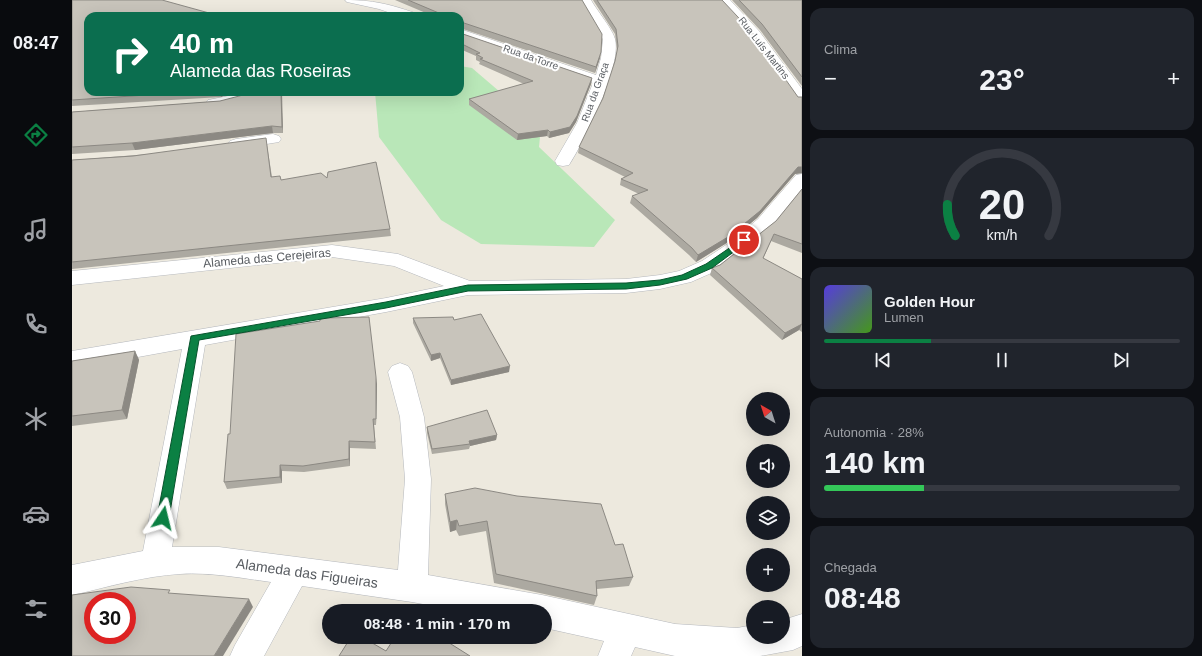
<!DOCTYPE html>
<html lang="pt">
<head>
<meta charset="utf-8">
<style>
  :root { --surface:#171b24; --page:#20242c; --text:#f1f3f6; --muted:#9ea1a6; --line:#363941; --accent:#0b8043 }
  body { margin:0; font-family:Helvetica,sans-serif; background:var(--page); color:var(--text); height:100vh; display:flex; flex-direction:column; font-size:15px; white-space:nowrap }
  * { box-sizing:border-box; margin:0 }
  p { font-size:13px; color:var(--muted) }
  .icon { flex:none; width:22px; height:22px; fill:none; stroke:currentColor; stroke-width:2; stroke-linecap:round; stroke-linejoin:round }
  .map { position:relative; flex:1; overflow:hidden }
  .sheet { display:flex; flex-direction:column; gap:8px; padding:8px; background:#0d0f14; width:400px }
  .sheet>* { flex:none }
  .guide { position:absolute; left:12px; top:12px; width:380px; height:84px; border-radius:12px; box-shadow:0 4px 16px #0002; background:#0b6e4f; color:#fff; overflow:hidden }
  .needle { width:26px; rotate:321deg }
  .fabs { position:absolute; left:674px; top:392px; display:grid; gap:8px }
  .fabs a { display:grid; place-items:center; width:44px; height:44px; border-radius:50%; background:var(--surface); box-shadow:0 4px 16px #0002; font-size:20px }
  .speed { position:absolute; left:12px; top:592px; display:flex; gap:8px; font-size:20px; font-weight:700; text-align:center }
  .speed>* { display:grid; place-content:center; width:52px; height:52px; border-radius:50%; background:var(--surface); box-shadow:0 4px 16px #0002; line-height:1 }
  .speed .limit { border:6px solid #d22; background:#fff; color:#111 }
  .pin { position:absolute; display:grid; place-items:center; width:34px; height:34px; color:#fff; margin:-17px; border:2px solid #fff; border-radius:50%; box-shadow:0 1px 4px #0007 }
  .me { position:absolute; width:44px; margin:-22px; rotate:10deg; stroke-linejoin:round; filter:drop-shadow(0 0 3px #0008) }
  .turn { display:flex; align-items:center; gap:14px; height:84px; padding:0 20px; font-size:18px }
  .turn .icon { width:52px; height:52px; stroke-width:2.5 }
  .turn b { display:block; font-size:28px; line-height:34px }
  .big { font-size:30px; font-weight:800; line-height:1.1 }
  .sheet .widget { flex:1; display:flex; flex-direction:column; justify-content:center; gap:6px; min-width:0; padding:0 14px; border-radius:12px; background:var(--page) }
  .sheet .dial { align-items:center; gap:0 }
  .dial svg { height:104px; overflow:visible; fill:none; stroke:var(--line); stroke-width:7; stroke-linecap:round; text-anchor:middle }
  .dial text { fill:var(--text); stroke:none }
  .song { display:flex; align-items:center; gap:12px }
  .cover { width:48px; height:48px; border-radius:6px; background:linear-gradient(135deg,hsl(250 70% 55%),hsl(100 70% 35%)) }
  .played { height:4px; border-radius:2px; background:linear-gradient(90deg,var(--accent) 30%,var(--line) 30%) }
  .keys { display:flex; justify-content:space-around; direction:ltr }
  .heat { display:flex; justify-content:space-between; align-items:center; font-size:22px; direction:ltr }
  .charge { height:6px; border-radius:3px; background:linear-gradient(90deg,#34c759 28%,var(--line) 0) }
  .trip { position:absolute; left:250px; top:604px; width:230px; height:40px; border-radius:20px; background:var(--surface); box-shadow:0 4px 16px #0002; font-weight:800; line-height:40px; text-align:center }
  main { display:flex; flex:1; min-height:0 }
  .menu { display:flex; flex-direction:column; width:72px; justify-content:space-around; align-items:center; background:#090b0e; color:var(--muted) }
  .menu .icon { width:28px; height:28px }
  .menu .selected { color:var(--accent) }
  .menu b { font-size:18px; color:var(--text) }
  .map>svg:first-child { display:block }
</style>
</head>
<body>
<main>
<nav class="menu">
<b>08:47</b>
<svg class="icon selected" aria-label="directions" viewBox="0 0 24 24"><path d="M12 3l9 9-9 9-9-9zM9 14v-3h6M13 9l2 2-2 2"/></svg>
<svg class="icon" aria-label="music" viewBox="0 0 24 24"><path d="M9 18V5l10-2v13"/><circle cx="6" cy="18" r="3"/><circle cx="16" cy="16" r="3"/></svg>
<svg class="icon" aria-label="phone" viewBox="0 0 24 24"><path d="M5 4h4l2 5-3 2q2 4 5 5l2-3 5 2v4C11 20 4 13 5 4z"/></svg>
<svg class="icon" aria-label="climate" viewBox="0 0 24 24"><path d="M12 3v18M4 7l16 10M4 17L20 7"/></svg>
<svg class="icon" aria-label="car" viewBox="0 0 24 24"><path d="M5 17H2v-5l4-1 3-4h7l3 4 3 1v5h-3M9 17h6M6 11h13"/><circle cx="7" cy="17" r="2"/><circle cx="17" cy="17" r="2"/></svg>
<svg class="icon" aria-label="filters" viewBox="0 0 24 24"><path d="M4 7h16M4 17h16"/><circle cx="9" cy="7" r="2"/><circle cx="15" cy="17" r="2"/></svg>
</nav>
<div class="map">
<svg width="730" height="656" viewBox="0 0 730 656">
  <rect width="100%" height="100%" fill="#ede9de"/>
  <polygon fill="#b9e7b8" points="388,66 400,68 469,127 467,147 543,220 522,247 409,244 369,220 307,137 303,92 388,92"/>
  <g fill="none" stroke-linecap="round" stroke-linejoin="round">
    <g stroke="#b5b8bd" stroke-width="1">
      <g id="minor">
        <path d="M273,0c28,0 44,4 70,13l2,3h-18l-20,-7 -32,-7z"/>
        <path d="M507,0h12c5,9 22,30 24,39 7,27 -31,103 -46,126l-6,1 -6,-1 -2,-4 22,-38 16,-40 -133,-46v-8l136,46 5,-17 2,-19z"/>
        <polygon points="646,0 658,0 687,31 730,89 730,103 725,102 679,37"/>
        <path d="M164,92h18c-8,12 -33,17 -46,14l-2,-3 2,-3 20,-4z"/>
        <polygon points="201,134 207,136 209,139 207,142 164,149 158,147 156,144 158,141 164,139"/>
        <path d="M730,174v16l-30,37 -56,44 -25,11 -31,7 -34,4 -158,2 -82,17 -181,33 -33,202h47l179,23 7,-91 -5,-62 -12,-45 4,-6 8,-3 8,3 4,6 12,45 7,62 -3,96 114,20 133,29 62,4 16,-3v12h30v-17l19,-6v32l-9,4 -33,6h-85l-40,-9 -4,9h-33l6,-15 -59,-13v-17h-84l-49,-9 -110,-16 -38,70h-34l5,-11 36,-63c-30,-4 -61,-10 -91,-8 -36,2 -72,13 -108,21v-30l71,-14 39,-202 -110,20v-18l314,-53 58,-12 -50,-20 -62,-9 -260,28v-14l260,-26 66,9 72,27 156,-2 34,-4 19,-4 23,-10 24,-16 32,-26 38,-44z"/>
      </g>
    </g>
    <use href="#minor" fill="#fff" fill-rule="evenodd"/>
  </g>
  <g fill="#aca9a1">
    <polygon points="0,0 16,92 160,92 149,97 0,106"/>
    <polygon points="323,0 510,0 528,58 523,73 388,28 388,16 361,16"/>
    <polygon points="521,0 650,0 726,97 730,97 730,173 723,174 685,218 653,244 624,262 617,255 558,203 560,196 567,194 548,185 549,179 553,177 506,153 507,147 531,98 543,62 545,51 543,34"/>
    <polygon points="660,0 730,0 730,86 688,30"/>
    <polygon points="388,33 520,78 519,84 504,122 497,133 477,138 475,136 445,140 397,105 397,99 452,84 407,64 408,62 404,60 404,56 388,49"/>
    <polygon points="209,92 211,133 201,133 63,150 0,154 0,112 148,101"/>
    <polygon points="195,145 200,177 209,180 318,229 319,236 0,269 0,160"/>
    <polygon points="730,189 730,253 699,241 691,259 730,279 730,332 727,330 710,340 638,275 640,268 648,265 704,221"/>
    <polygon points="341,318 382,320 437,372 379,385 368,358 359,361 341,323"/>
    <polygon points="63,351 67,360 55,419 0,426 0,361"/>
    <polygon points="305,384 304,425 302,425 304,449 278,448 278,466 232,472 210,471 210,483 155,489 152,482 158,434"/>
    <polygon points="355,427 425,435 424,440 398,446 397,449 360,454 355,433"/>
    <polygon points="373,494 543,545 561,577 557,586 525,589 525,596 522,605 422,583 414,531 387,536 384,530 378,532 373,504"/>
  </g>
  <g fill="#8c8983">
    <polygon points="529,52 528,58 523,73 524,67"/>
    <polygon points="520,78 519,84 504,122 497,133 477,138 478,132"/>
    <polygon points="148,92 160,92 149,97"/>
    <polygon points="209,92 210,92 211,133 210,127"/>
    <polygon points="200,126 201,133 63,150 60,143"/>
    <polygon points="476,130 475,136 445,140 446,134"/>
    <polygon points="726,167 730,167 730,173 723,174 685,218 653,244 624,262 626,255"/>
    <polygon points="730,324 727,330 710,340 713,333"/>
    <polygon points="63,351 67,360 55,419 50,410"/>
    <polygon points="368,353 368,358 359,361 359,355"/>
    <polygon points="438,366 437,372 379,385 379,380"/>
    <polygon points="304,377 305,384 304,425"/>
    <polygon points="425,435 424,440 398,446 398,444 397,441"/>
    <polygon points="277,441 278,448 278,466 277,459"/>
    <polygon points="208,465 210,471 210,483 208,477"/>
    <polygon points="385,520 384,530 378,532 378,522"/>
    <polygon points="177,599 181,607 151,656 142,656"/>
    <polygon points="372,637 377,637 371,646 371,639"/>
  </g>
  <g fill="#c8c4bb" stroke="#8c8983" fill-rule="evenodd">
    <polygon points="0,0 90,0 148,16 16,16 16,92 119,92 0,100"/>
    <polygon points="336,0 510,0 530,34 529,52 524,67 389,22 388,22 388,16 374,16"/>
    <polygon points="525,0 650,0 680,32 726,97 730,97 730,167 726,167 688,211 656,237 626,255 620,248 560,196 576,190 549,179 561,173 507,147 531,98 543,61 546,46 544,29"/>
    <polygon points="667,0 730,0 730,77 690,24"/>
    <polygon points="388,33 520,78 505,116 498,127 478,132 476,130 446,134 397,99 461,81 408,59 411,58 404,54 408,53 388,43"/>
    <polygon points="174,92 209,92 210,127 200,126 60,143 0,147 0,112 148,101 171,95"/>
    <polygon points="194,138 199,177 208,176 209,180 249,173 255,178 256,172 304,162 318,229 0,262 0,160 61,156"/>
    <polygon points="730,189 730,244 702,234 691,258 730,279 730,324 713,333 640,268 648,265 704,221"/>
    <polygon points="409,314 438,366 379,380 368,353 359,355 341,318 381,317 382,320"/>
    <polygon points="297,317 304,377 304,419 301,419 303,442 277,441 277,459 231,466 208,465 208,477 152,482 156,434 158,434 164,334 248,321 248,319 253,318"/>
    <polygon points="63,351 50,410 0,416 0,361"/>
    <polygon points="415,410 425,435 397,441 398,444 360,449 355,427"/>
    <polygon points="403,488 445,496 529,504 543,545 551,544 561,577 524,581 525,596 424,574 415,521 387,526 385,520 378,522 373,494"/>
    <path d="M59,587l39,3 -2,3 81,6 -35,57h-142v-61zM21,601h34v34h-34z"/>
    <polygon points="279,637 290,637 314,651 323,637 372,637 371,639 398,656 267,656"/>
  </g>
  <polygon fill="#0b8043" stroke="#07532c" points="672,238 676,240 675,242 640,268 615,279 588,285 554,289 396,291 314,308 127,340 97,518 95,521 91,523 87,521 85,518 119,336 314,302 396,285 554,283 588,280 610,275 634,264"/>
  <g text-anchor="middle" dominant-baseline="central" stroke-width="4" stroke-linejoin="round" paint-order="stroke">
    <g font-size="10" fill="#585c61" stroke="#fff">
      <text transform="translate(692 48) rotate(52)">Rua Luís Martins</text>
      <text transform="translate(459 57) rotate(19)">Rua da Torre</text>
      <text transform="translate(523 92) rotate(-70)">Rua da Graça</text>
    </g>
    <g font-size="12" fill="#585c61" stroke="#fff">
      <text transform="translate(195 258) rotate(-5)">Alameda das Cerejeiras</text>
    </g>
    <g font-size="14" fill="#585c61" stroke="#fff">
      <text transform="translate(235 573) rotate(8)">Alameda das Figueiras</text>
    </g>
  </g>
</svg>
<div class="fabs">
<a><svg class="needle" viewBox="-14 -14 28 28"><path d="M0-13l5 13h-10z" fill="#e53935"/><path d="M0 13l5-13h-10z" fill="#9ea1a6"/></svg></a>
<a><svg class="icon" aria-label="sound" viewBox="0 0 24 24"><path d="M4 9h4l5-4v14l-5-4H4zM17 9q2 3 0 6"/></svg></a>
<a><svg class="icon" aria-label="layers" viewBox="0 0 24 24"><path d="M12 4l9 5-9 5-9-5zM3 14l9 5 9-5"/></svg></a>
<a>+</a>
<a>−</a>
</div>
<div class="speed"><div class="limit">30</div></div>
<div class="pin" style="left:672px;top:240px;background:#d93025"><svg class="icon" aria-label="arrive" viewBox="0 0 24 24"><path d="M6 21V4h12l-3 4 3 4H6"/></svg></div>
<svg class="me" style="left:91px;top:518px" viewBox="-20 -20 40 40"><path d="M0-17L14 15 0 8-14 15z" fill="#0b8043" stroke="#fff" stroke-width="4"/></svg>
<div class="trip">08:48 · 1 min · 170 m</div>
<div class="guide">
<div class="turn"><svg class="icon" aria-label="right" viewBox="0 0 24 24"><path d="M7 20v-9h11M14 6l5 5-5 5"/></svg><div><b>40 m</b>Alameda das Roseiras</div></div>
</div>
</div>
<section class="sheet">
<div class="widget"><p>Clima</p>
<div class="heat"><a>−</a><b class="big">23°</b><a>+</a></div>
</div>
<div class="widget dial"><svg viewBox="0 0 100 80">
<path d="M14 69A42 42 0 1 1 86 69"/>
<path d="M14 69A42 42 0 0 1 8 45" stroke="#0b8043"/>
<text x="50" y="56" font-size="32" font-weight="700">20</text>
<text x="50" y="72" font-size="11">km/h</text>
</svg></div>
<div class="widget">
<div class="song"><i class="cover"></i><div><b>Golden Hour</b><p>Lumen</p></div></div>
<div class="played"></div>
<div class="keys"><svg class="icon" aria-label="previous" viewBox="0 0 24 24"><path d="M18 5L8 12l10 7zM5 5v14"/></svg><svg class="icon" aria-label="pause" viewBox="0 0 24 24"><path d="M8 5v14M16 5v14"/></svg><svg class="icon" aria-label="next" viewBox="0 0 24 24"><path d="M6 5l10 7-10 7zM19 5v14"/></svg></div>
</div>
<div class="widget"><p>Autonomia · 28%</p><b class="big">140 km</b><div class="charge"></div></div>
<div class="widget"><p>Chegada</p><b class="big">08:48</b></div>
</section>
</main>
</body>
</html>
